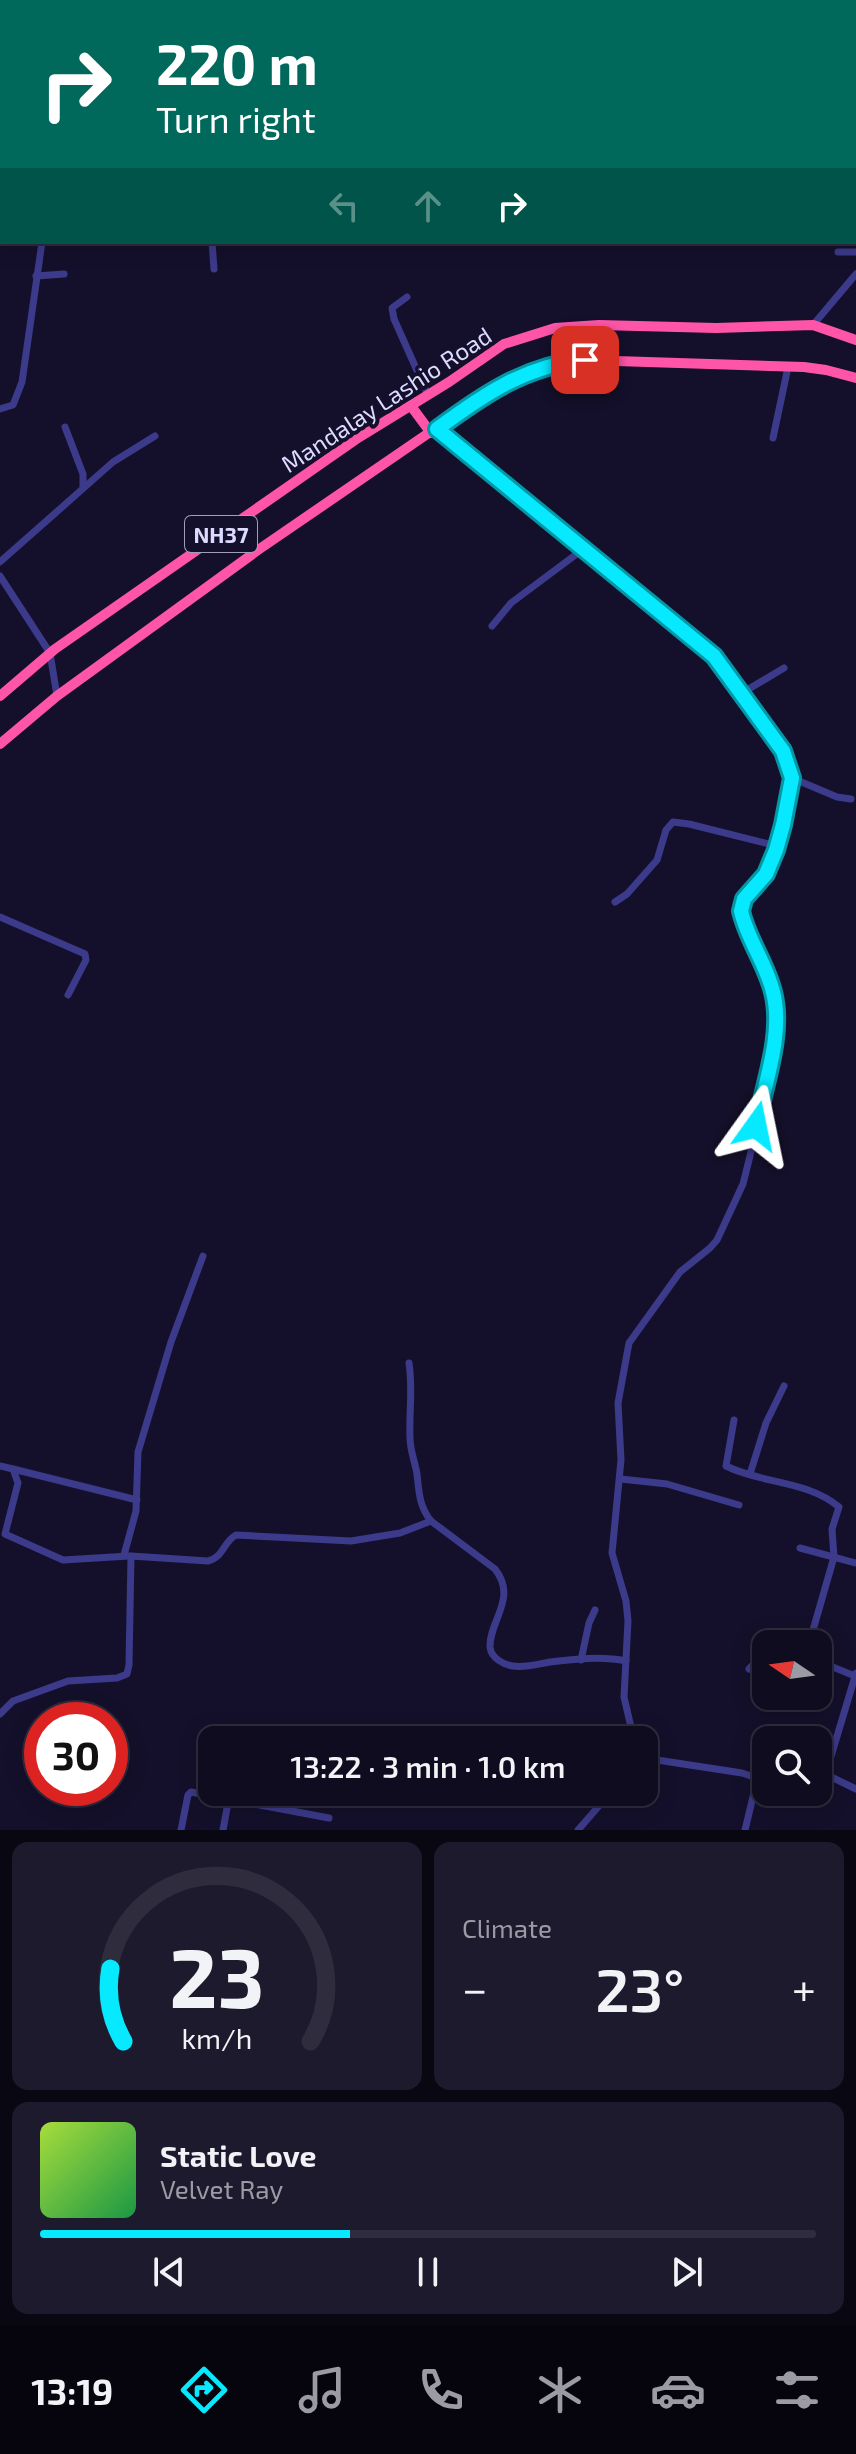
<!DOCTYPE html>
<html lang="en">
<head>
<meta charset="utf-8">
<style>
  :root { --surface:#0f0c20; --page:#1d1a2d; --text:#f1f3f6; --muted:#9b9ba5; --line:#2f2c3e; --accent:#06e9ff }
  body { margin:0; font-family:"Exo 2",sans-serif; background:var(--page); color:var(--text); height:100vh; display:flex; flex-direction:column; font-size:30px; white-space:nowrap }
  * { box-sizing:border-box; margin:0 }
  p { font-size:26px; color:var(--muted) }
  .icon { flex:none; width:44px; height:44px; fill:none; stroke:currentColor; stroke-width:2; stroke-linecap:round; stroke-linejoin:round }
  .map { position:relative; height:1830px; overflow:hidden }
  .sheet { display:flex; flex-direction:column; gap:12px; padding:12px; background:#080712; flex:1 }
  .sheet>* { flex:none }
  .guide { position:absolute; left:0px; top:0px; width:856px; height:244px; box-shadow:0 4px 20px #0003,0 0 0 2px var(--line); background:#00695c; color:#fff; overflow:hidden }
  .needle { width:52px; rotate:283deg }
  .fabs { position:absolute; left:752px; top:1630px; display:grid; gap:16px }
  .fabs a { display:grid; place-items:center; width:80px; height:80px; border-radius:16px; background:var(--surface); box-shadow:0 4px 20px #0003,0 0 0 2px var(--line); font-size:40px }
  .speed { position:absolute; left:24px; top:1702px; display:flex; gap:16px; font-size:40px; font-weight:700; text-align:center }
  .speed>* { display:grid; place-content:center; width:104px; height:104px; border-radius:50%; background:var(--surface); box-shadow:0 4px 20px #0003,0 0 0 2px var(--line); line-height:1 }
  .speed .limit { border:12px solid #d22; background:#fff; color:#111 }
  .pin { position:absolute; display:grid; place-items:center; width:68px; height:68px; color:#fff; margin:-34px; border-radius:16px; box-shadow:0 4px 12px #0006 }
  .me { position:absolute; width:88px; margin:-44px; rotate:12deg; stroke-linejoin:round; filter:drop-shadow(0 0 6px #0008) }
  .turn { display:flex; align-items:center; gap:28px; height:168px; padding:0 24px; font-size:36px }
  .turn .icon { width:104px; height:104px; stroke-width:2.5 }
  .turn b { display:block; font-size:56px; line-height:68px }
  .lanes { display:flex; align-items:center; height:76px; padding:0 24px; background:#0003; justify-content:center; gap:40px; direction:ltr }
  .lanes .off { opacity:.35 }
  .big { font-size:60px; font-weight:600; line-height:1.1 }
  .sheet .widget { flex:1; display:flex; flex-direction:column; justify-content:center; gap:12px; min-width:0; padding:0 28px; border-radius:16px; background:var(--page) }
  .sheet .dial { align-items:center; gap:0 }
  .dial svg { height:208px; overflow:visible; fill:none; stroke:var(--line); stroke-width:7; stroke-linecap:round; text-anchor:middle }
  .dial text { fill:var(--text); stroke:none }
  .song { display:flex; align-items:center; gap:24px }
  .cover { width:96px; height:96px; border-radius:12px; background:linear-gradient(135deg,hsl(80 70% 55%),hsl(140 70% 35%)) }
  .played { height:8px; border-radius:4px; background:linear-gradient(90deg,var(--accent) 40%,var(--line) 40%) }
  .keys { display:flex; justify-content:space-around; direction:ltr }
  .heat { display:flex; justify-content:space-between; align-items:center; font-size:44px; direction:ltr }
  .sheet .tiles { flex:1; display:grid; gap:12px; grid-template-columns:1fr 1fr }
  .widget:last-child { grid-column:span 2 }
  .trip { position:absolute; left:198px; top:1726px; width:460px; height:80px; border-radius:16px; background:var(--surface); box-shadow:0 4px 20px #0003,0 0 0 2px var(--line); font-weight:600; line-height:80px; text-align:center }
  .menu { display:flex; height:128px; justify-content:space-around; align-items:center; background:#06050d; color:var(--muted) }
  .menu .icon { width:56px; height:56px }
  .menu .current { color:var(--accent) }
  .menu b { font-size:36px; color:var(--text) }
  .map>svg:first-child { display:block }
</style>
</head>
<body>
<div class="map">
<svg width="856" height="1830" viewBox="0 0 856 1830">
  <rect width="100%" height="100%" fill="#14102b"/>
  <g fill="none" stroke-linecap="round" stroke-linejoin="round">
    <g stroke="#3c3a8a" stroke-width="7">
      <polyline points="95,2 96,0"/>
      <polyline points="383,2 383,0"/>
      <polyline points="0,5 2,6"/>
      <polyline points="212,242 214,269"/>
      <polyline points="838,252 856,252"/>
      <polyline points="36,276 64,274"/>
      <polyline points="407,297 392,308 394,319 428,395"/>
      <polyline points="813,325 856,274"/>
      <polyline points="0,409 13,405 22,382 42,242"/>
      <polyline points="65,427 83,474 83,487"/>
      <polyline points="437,429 714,656 783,751 792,778 783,825 776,850 766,874 741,905 742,917 763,963 773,992 776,1013 772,1051 750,1156 743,1184 717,1240 710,1248 680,1272 629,1343 618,1403 621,1460 612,1553 626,1601 628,1621 624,1697 634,1740"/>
      <polyline points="773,438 788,367"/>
      <polyline points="0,562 113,462 155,436"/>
      <polyline points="0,576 50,653 57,696"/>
      <polyline points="492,626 511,603 582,550"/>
      <polyline points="742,693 784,668"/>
      <polyline points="792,778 837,797 851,799"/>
      <polyline points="615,902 627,894 657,860 666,830 673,822 689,824 777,846"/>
      <polyline points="0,917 85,954 86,960 68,995"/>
      <path d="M409,1363c4,25 0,49 1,75 0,12 5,24 7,36 2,18 2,32 14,47l64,48c23,29 -6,52 -5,78 1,11 14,18 23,19 12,2 25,-2 37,-4 24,-3 52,-6 76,-1"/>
      <path d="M734,1420l-8,46c36,18 81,14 113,41l-7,22 2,28 -25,87"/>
      <polyline points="0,1466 13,1469 18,1483 5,1534 63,1560 129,1556"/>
      <polyline points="13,1469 137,1500"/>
      <polyline points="750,1474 766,1423 784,1386"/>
      <polyline points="621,1479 667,1484 739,1505"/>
      <polyline points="800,1548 856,1563"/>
      <polyline points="124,1555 136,1511 138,1452 171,1342 203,1256"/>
      <polyline points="581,1660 589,1623 595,1610"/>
      <polyline points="818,1661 855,1676"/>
      <polyline points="749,1669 766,1651"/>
      <path d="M0,1714l13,-13 55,-20 49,-3 10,-4 2,-9 2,-109 77,5c16,-4 15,-19 28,-26l115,6 49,-8 31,-12"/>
      <polyline points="783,1732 818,1740"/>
      <polyline points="644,1758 742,1773 766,1781"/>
      <polyline points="823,1773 856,1789"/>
      <polyline points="818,1775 823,1773 829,1763 856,1673"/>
      <polyline points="181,1830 188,1795 191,1792 329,1818"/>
      <polyline points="223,1830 230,1792"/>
      <polyline points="578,1830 611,1792"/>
      <polyline points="745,1830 757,1780"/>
    </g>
    <g stroke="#ff55a9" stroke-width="10">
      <polyline points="411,406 431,433"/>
      <polyline points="0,696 55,649 358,438 449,382 504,344 555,328 599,325 716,328 813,325 856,340"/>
      <polyline points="0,744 57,696 258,550 471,404 523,375 547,365 585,360 804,367 826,370 856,378"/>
    </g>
  </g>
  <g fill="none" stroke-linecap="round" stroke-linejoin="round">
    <g stroke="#0497a6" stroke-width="20">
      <path id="route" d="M585,360c-59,5 -102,35 -148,69l277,227 69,95 9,27 -9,47 -7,25 -10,24 -22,25 -3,12c6,28 25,52 32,81 11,42 -9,93 -17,134"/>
    </g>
    <use href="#route" stroke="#06e9ff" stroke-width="14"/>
  </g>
  <g text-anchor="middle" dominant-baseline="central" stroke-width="8" stroke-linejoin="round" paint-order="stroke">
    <rect fill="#14102b" stroke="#a19dbf" stroke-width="2" x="185" y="516" width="72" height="36" rx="6"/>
    <g font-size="22" font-weight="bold" fill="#dddaff">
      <text x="221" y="534">NH37</text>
    </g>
    <g font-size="24" fill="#dddaff" stroke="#14102b">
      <text transform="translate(386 399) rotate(-33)">Mandalay Lashio Road</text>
    </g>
  </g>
</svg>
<div class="fabs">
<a><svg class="needle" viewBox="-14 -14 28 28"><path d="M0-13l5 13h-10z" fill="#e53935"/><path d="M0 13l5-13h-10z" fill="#9b9ba5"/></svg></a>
<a><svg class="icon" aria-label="search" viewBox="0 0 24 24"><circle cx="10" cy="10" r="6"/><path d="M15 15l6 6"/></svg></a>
</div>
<div class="speed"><div class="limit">30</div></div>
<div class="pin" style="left:585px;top:360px;background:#d93025"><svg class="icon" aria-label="arrive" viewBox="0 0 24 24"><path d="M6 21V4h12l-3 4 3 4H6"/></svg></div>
<svg class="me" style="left:756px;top:1126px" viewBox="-20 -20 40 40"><path d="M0-17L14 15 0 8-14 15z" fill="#06e9ff" stroke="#fff" stroke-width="4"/></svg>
<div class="trip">13:22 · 3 min · 1.0 km</div>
<div class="guide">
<div class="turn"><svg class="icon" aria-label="right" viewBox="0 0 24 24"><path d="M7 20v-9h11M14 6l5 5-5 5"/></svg><div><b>220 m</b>Turn right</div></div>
<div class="lanes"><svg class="icon off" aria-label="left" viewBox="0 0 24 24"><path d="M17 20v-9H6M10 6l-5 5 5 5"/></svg><svg class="icon off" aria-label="ahead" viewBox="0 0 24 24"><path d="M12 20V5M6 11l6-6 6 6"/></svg><svg class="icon" aria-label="right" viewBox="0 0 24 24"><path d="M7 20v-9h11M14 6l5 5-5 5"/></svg></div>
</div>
</div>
<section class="sheet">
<div class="tiles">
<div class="widget dial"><svg viewBox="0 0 100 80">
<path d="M14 69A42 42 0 1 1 86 69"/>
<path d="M14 69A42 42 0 0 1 9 41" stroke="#06e9ff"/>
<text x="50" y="56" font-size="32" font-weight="700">23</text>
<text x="50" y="72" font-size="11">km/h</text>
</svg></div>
<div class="widget"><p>Climate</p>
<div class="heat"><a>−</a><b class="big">23°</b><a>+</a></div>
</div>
<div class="widget">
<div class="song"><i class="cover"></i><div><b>Static Love</b><p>Velvet Ray</p></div></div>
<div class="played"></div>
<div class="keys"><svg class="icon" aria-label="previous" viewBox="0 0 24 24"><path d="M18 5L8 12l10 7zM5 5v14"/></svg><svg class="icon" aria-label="pause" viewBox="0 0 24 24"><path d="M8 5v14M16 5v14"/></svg><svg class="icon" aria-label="next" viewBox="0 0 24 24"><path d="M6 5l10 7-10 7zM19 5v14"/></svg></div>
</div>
</div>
</section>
<nav class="menu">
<b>13:19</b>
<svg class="icon current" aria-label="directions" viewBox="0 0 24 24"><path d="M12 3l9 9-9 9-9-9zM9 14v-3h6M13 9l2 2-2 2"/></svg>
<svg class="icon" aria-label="music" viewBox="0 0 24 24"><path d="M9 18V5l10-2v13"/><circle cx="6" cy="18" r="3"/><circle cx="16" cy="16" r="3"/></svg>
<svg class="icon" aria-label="phone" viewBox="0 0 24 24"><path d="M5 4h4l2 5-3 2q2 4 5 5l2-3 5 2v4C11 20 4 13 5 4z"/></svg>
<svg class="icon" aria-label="climate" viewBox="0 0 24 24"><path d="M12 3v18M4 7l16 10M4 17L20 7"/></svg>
<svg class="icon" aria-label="car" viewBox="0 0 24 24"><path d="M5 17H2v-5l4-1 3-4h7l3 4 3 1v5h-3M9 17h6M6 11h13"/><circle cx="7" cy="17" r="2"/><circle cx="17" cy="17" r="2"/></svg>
<svg class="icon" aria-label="filters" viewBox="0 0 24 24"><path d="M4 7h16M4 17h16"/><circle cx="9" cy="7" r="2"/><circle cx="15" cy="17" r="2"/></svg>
</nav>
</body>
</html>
